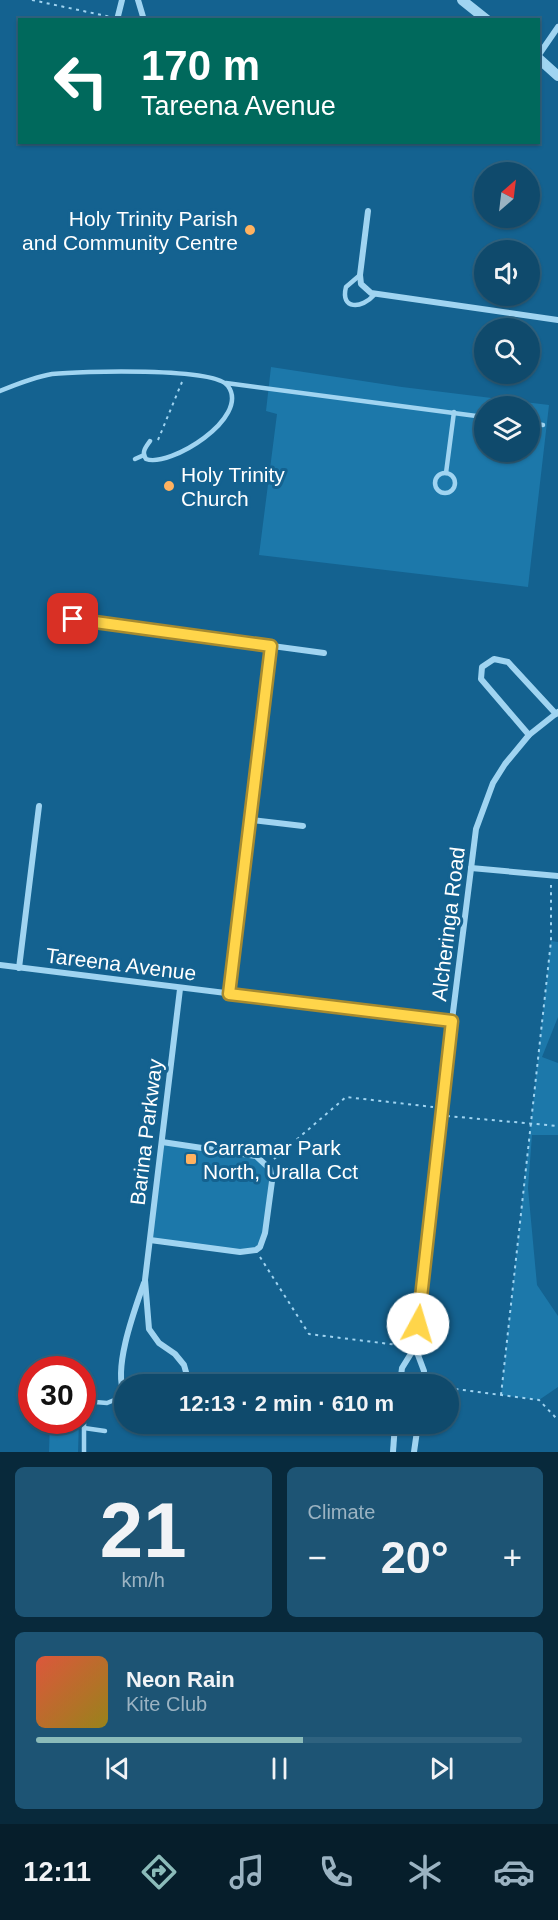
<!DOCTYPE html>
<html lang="en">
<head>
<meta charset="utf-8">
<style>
  :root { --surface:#0f4a6c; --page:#1d5474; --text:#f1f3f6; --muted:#9bb3c2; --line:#2f627f; --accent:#8bbbb9 }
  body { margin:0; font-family:Helvetica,sans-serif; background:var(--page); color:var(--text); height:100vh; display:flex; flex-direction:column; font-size:22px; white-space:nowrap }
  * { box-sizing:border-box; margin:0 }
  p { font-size:20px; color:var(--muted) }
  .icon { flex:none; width:33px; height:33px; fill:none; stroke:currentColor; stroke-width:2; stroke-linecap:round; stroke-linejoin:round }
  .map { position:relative; height:1452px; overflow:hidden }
  .panel { display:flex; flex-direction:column; gap:15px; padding:15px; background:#08293b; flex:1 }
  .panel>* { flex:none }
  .banner { position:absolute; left:18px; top:18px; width:522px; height:126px; border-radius:0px; box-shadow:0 2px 4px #0004,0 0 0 2px var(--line); background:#00695c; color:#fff; overflow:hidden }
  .needle { width:39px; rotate:28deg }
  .tools { position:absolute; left:474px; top:162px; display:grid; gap:12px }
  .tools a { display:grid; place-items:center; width:66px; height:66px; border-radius:50%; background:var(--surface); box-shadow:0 2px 4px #0004,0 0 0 2px var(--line); font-size:30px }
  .speed { position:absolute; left:18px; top:1356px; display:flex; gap:12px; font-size:30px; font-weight:700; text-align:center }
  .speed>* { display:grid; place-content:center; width:78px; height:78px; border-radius:50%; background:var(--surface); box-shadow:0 2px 4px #0004,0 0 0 2px var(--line); line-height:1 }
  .speed .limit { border:9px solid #d22; background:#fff; color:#111 }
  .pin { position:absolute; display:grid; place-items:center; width:51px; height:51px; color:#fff; margin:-26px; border-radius:12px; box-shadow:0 3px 9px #0006 }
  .me { position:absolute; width:66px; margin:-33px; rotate:6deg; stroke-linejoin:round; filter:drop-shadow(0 0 4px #0008) }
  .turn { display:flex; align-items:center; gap:21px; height:126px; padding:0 24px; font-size:27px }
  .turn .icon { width:78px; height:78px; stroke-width:2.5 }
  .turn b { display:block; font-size:42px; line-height:51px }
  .big { font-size:45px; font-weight:700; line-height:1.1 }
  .panel .widget { flex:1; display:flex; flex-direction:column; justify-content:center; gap:9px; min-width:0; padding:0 21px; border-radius:9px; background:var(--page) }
  .panel .dial { align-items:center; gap:0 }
  .dial b { font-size:78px; line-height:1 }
  .song { display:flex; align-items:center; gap:18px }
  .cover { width:72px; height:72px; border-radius:9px; background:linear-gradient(135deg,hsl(10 70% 55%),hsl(50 70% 35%)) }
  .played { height:6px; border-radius:3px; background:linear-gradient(90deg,var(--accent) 55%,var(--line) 55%) }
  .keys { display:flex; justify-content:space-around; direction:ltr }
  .heat { display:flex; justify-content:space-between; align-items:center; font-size:33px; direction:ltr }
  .panel .tiles { flex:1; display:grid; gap:15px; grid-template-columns:1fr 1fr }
  .widget:last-child { grid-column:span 2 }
  .trip { position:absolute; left:114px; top:1374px; width:345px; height:60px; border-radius:30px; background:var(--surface); box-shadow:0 2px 4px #0004,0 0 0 2px var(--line); font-weight:700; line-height:60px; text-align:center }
  .tabs { display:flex; height:96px; justify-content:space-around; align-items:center; background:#061e2b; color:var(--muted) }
  .tabs .icon { width:42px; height:42px }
  .tabs .selected { color:var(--accent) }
  .tabs b { font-size:27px; color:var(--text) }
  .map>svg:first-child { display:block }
</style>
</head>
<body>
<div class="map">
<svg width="558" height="1452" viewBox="0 0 558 1452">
  <rect width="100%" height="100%" fill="#146290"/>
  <g fill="#1c78aa" fill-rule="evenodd">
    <path d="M271,367l131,20 147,18 -21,182 -269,-32 18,-141 -11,-3zM484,406h46v46h-46z"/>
    <polygon points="551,941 558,942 558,1017 542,1057 558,1063 558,1135 532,1135 528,1188 537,1285 558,1316 558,1387 539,1400 501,1395"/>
    <polygon points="162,1142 251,1155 270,1169 263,1240 251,1251 150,1240"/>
    <polygon points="50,1421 79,1421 78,1452 49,1452"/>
  </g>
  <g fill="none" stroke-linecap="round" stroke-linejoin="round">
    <g stroke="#a0d4f1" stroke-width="2" stroke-dasharray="3 4.5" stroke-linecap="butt">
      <polyline points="32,0 111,17"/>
      <polyline points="158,440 182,382"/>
      <polyline points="447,1116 558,1126"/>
      <polyline points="274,1159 346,1097 433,1107"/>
      <polyline points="260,1257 309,1334 406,1346"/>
      <polyline points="448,1388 539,1400 558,1420"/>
      <polyline points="501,1395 551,941 551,885"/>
    </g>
    <g stroke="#a0d4f1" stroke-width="4.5">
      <path d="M360,275l-14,12c-6,23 16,22 28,8"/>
      <polyline points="226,383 484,417"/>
      <path d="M0,391c17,-7 34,-14 52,-17 27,-3 163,-7 176,12 23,32 -59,82 -82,73 -5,-7 0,-12 4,-18"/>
      <polyline points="530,423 543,425"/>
      <polyline points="135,459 144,455"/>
      <polyline points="446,473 454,412"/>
      <circle cx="445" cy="483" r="10"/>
      <polyline points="83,1401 107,1403 124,1396"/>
      <polyline points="84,1401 84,1452"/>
      <polyline points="84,1428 105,1431"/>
    </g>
    <g stroke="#a0d4f1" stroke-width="6">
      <polyline points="138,0 144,20"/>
      <polyline points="117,20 122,0"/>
      <polyline points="538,56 558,27"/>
      <polyline points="368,211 360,275 361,284 371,293 558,320"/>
      <polyline points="73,619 324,653"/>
      <polyline points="529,735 481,679 482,667 494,659 508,662 556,714"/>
      <polyline points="251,820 303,826"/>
      <polyline points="471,868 558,876"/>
      <polyline points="0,965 452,1021"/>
      <polyline points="19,968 39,806"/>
      <polyline points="180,989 145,1280 149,1329 159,1343 175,1354 184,1365 186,1372 184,1384"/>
      <polyline points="229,994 271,646"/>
      <polyline points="150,1240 240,1252 256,1250 260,1247 265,1233 272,1181 270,1169 256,1156 162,1142"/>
      <polyline points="400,1384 402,1368 415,1347"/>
      <polyline points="423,1384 424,1371 415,1347 441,1108 476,829 493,783 505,764 529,735 558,712"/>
      <path d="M124,1393c-11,-26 11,-84 20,-110"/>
      <polyline points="393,1452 395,1424"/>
      <polyline points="414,1452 418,1424"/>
    </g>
    <g stroke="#a0d4f1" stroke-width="10">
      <polyline points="462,0 487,20"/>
      <polyline points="538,58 558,76"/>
    </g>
  </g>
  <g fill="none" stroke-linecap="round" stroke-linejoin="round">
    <g stroke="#a68a30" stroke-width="15">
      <polyline id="route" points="73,619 271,646 229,994 452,1021 418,1324"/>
    </g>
    <use href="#route" stroke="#ffd54a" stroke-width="10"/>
  </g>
  <g fill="#ffb260" stroke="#146290" stroke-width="2">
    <circle cx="250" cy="230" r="6"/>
    <circle cx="169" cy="486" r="6"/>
    <rect x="185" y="1153" width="12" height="12" rx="3"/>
  </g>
  <g text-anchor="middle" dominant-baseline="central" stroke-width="6" stroke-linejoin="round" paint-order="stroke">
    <g font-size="21" fill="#fff" stroke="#146290" text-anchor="start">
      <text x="238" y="218" text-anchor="end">Holy Trinity Parish<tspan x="238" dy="24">and Community Centre</tspan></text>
      <text x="181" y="474">Holy Trinity<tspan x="181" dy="24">Church</tspan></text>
      <text x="203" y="1147">Carramar Park<tspan x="203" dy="24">North, Uralla Cct</tspan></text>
    </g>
    <g font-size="21" fill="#fff" stroke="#146290">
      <text transform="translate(448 924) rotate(-83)">Alcheringa Road</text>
      <text transform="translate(121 964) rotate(7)">Tareena Avenue</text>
      <text transform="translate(146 1132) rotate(-83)">Barina Parkway</text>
    </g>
  </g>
</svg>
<div class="tools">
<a><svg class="needle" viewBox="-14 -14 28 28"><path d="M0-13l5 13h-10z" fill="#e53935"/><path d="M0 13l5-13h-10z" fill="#9bb3c2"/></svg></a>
<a><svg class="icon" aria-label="sound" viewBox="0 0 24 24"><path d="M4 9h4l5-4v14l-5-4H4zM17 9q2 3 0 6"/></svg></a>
<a><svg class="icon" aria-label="search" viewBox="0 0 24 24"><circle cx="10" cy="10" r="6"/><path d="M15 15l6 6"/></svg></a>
<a><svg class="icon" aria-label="layers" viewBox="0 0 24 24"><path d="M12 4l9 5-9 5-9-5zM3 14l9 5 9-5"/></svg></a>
</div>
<div class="speed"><div class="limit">30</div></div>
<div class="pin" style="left:73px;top:619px;background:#d93025"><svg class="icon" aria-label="arrive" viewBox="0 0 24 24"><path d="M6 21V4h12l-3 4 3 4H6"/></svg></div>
<svg class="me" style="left:418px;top:1324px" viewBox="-20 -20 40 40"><circle r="19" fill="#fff"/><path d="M0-13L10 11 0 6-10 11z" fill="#ffd54a"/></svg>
<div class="trip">12:13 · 2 min · 610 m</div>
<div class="banner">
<div class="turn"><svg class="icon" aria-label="left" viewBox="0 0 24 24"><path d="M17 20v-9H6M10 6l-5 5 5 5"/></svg><div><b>170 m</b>Tareena Avenue</div></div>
</div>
</div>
<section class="panel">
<div class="tiles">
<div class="widget dial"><b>21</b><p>km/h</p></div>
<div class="widget"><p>Climate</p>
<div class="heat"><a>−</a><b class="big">20°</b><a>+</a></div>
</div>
<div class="widget">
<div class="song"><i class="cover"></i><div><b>Neon Rain</b><p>Kite Club</p></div></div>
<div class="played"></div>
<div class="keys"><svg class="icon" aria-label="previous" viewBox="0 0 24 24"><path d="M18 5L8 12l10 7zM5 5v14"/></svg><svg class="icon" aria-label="pause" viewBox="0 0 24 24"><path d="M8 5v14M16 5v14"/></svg><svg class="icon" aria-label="next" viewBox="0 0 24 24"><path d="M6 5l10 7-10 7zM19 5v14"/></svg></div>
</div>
</div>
</section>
<nav class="tabs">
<b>12:11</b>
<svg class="icon selected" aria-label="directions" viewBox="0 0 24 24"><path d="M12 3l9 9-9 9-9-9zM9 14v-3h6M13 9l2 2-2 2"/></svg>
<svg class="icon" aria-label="music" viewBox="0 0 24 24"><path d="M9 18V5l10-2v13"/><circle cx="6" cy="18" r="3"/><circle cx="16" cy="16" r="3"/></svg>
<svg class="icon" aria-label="phone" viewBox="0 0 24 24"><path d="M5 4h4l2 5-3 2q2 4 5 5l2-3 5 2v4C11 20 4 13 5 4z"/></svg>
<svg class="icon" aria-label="climate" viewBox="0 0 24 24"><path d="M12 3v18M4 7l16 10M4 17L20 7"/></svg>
<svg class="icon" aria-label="car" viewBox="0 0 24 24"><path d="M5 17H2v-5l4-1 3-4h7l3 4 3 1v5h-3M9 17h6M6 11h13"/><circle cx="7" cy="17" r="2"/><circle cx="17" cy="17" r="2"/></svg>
</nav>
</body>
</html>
